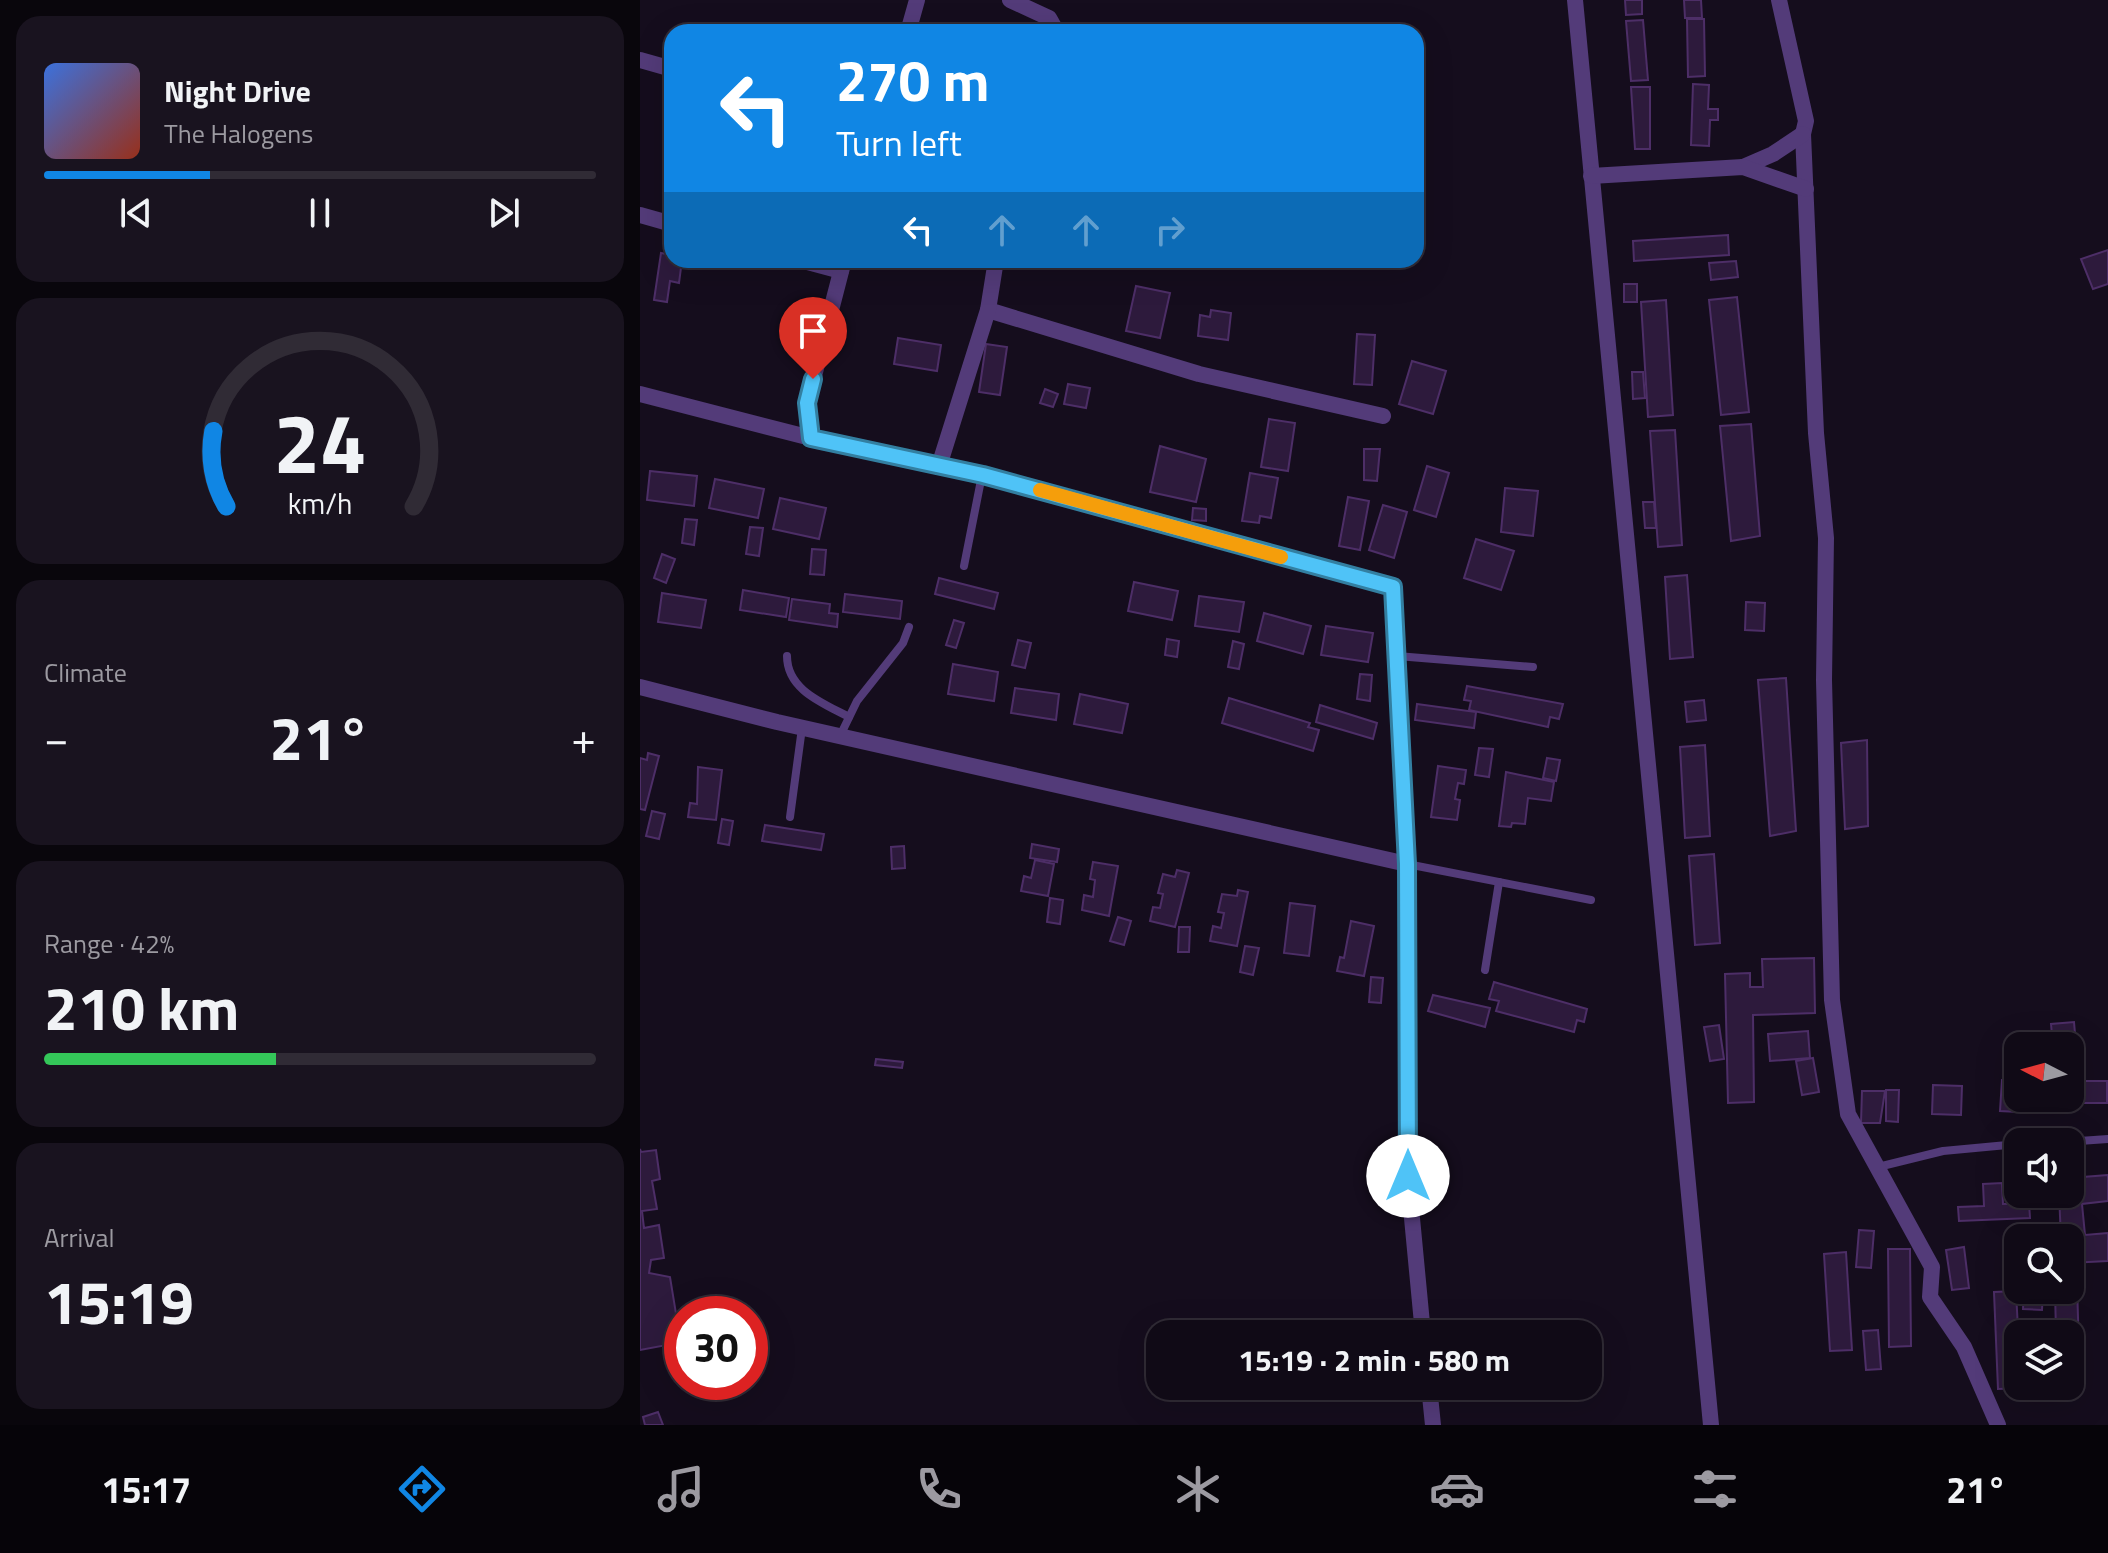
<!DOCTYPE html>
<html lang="en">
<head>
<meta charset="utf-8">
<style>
  :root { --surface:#100a16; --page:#19131f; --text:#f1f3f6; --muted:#9c9aa1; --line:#302b35; --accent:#1086e4 }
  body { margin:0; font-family:"Titillium Web",sans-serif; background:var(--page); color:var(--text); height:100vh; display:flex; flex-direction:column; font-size:30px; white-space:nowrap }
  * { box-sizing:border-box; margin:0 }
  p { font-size:26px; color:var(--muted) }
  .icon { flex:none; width:44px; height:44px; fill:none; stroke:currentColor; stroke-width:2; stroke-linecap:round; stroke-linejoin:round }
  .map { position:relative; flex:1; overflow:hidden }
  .details { display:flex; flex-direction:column; gap:16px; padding:16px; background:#09060c; width:640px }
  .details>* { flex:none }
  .guide { position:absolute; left:24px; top:24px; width:760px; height:244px; border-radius:24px; box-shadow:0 8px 32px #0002,0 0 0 2px var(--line); background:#1086e4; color:#fff; overflow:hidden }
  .needle { width:52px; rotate:276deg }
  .controls { position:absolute; left:1364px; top:1032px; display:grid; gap:16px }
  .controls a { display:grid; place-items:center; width:80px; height:80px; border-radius:16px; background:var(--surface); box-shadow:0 8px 32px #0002,0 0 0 2px var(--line); font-size:40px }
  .speed { position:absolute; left:24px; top:1296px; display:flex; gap:16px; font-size:40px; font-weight:700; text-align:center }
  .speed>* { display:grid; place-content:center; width:104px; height:104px; border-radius:50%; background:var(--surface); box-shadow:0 8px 32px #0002,0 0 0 2px var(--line); line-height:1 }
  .speed .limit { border:12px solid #d22; background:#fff; color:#111 }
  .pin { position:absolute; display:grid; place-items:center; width:68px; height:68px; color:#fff; margin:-82px -34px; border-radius:50% 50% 50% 0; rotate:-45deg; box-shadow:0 0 8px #0007 }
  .pin .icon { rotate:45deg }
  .me { position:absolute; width:88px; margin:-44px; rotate:0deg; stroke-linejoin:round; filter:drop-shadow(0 0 6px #0008) }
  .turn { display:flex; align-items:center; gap:28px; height:168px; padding:0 40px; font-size:36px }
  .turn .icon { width:104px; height:104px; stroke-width:2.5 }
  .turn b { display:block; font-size:56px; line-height:68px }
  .lanes { display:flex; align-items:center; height:76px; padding:0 40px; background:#0003; justify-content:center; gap:40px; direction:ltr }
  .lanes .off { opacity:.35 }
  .big { font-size:60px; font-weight:700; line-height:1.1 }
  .details .card { flex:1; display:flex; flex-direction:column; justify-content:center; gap:12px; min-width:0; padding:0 28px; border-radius:24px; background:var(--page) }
  .details .dial { align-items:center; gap:0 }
  .dial svg { height:208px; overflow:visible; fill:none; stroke:var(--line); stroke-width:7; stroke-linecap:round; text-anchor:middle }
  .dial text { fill:var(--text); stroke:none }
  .song { display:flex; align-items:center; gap:24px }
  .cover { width:96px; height:96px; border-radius:12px; background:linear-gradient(135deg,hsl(220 70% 55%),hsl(10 70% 35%)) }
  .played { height:8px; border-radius:4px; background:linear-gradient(90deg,var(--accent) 30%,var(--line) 30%) }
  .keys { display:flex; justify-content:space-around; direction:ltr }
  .heat { display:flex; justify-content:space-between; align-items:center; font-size:44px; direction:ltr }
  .charge { height:12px; border-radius:6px; background:linear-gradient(90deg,#34c759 42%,var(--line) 0) }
  .trip { position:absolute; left:506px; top:1320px; width:456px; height:80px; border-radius:24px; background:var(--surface); box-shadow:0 8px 32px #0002,0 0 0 2px var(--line); font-weight:700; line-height:80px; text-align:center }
  .dock { display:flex; height:128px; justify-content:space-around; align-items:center; background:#060409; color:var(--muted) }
  .dock .icon { width:56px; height:56px }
  .dock .active { color:var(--accent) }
  .dock b { font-size:36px; color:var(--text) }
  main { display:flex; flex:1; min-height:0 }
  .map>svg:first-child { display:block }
</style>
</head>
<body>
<main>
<section class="details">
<div class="card">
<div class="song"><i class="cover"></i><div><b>Night Drive</b><p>The Halogens</p></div></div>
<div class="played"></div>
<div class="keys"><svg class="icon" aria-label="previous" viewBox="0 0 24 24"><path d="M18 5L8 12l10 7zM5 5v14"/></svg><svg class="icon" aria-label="pause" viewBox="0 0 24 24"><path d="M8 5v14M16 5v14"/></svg><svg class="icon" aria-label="next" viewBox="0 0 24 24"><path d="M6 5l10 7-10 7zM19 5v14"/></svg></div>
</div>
<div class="card dial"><svg viewBox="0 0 100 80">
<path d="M14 69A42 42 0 1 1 86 69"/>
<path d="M14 69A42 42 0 0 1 9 40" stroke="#1086e4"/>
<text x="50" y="56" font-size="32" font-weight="700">24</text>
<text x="50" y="72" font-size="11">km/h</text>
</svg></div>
<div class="card"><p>Climate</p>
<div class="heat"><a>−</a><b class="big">21°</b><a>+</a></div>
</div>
<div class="card"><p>Range · 42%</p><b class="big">210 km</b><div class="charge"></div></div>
<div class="card"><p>Arrival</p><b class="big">15:19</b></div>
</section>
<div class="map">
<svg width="1468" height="1425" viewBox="0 0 1468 1425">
  <rect width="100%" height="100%" fill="#150d1d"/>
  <g fill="#2d1a3c" stroke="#4d2e67" stroke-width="2">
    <polygon points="985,0 1002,0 1002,14 986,15"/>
    <polygon points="1044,0 1061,0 1062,18 1045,18"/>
    <polygon points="1047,19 1064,19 1065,76 1048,77"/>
    <polygon points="1003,20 1008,80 991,81 986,21"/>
    <polygon points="1053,84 1069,85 1068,109 1078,109 1078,120 1070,120 1069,146 1051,145"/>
    <polygon points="991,87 1010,87 1010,149 995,149"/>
    <polygon points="1088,235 1089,255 994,261 993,241"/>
    <polygon points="1468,250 1468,284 1453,289 1441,259"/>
    <polygon points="21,253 32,255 32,260 42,260 39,283 30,281 27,302 14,300"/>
    <polygon points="1096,261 1098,277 1071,280 1069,263"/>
    <rect x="984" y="284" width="13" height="18"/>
    <polygon points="496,286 530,293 520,338 486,331"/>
    <polygon points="1097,297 1109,412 1081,415 1069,300"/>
    <polygon points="1026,300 1033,415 1008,417 1001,302"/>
    <polygon points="571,310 591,313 588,340 558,336 560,315 570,317"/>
    <polygon points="717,334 735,335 732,385 714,384"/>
    <polygon points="258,338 301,345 297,371 254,364"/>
    <polygon points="346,344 367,347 360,395 339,392"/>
    <polygon points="772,361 806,371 793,414 759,404"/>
    <polygon points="992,372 1003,372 1005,398 993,399"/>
    <polygon points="428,384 450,388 446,408 424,404"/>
    <polygon points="405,389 418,394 413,407 400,403"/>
    <polygon points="629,419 655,423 648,471 621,467"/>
    <polygon points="1111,424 1120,536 1091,541 1080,426"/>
    <polygon points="1035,430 1042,545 1018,547 1010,431"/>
    <polygon points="520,446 566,459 556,502 510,492"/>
    <polygon points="724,449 740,449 737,481 724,480"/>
    <polygon points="787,466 809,473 796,517 774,510"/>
    <polygon points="10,471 57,476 54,506 7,500"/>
    <polygon points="610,473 638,478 631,518 620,516 619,523 602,521"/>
    <polygon points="75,479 124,489 118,518 69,508"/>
    <polygon points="865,488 898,491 893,536 861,532"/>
    <polygon points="708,497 729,501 720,550 699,546"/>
    <polygon points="140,498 186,508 179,539 133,529"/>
    <polygon points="1003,502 1014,502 1016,528 1005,528"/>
    <polygon points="743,505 767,512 754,558 729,550"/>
    <polygon points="553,508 566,509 566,521 552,520"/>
    <polygon points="45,519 57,520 54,545 42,543"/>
    <polygon points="110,527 123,528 119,556 106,554"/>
    <polygon points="836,539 874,551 861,590 824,578"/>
    <polygon points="172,549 186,550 184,575 170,574"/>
    <polygon points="22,554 35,559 26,583 14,578"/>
    <polygon points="1047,575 1053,657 1030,659 1025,577"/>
    <polygon points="299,578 358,593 354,609 295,594"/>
    <polygon points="494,582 538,591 532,620 488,611"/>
    <polygon points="103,590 149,598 146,617 100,610"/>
    <polygon points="22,593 66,600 61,628 18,622"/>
    <polygon points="205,594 262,601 260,619 203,612"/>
    <polygon points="559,596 604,602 599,632 555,626"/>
    <polygon points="152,599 190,604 189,613 198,614 197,627 149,620"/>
    <polygon points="1106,602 1125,603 1124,631 1105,630"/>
    <polygon points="624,613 671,626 663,654 617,641"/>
    <polygon points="314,620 324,623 316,648 306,645"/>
    <polygon points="686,626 733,633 728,662 681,655"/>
    <polygon points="527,639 539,641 537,657 525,655"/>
    <polygon points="378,640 391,643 385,668 372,665"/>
    <polygon points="593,641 604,644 599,669 588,667"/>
    <polygon points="313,664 358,672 354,701 308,694"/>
    <polygon points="720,674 732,675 730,701 717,699"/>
    <polygon points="1146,678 1156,831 1130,836 1118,680"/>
    <polygon points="827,686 923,704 919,719 910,717 908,727 829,710 831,701 824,700"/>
    <polygon points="375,688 419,694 416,720 371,713"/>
    <polygon points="440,694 488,704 482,733 434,724"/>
    <polygon points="589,698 670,723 668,727 679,730 673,751 582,723"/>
    <polygon points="1064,700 1066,720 1047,722 1045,702"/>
    <polygon points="777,704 836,712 834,728 775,720"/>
    <polygon points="680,705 737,723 733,739 676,722"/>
    <polygon points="1227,740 1228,826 1205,829 1201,743"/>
    <polygon points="1065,745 1070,836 1045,838 1040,747"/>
    <polygon points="839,748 853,749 849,777 835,775"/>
    <polygon points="8,753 19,756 5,810 0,809 0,758 7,760"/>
    <polygon points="907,758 920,760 916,781 903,778"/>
    <polygon points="798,766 826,770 824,784 818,783 815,799 820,800 817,820 791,817"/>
    <polygon points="58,767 82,770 76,820 48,817 50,803 57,804"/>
    <polygon points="866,772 914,782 911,801 888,798 885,824 872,823 871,827 859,826"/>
    <polygon points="12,811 25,814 19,839 6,836"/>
    <polygon points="82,819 93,821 89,845 78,843"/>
    <polygon points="125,825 184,834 181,850 122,841"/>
    <polygon points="392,844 419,849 417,862 390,858"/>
    <polygon points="264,846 265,868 252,869 251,847"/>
    <polygon points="1074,854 1080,943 1055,945 1049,856"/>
    <polygon points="395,860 414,864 408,896 381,891 384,876 391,878"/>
    <polygon points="453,862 478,866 469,916 442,910 444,895 453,897 455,880 450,879"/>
    <polygon points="537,870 549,873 535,927 510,921 513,907 520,908 523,894 518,893 523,874 535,877"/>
    <polygon points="598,890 608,892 597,946 570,941 573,926 581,928 584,913 578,912 582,894 597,896"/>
    <polygon points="410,898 423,900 420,924 407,922"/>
    <polygon points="650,903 675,906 669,956 644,953"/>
    <polygon points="478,917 491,921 484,945 470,941"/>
    <polygon points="711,921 734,926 724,976 697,971 700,957 704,958"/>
    <polygon points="539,927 550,927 549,952 538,952"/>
    <polygon points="605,946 619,948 613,975 600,972"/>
    <polygon points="1174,958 1175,1013 1113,1015 1114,1102 1088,1103 1085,974 1110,973 1110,987 1123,987 1122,959"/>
    <polygon points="731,977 743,978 741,1003 729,1002"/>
    <polygon points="854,982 947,1009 944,1022 937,1020 934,1032 856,1011 859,1001 849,999"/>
    <polygon points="793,995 850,1008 845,1027 788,1011"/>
    <polygon points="1434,1022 1437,1057 1430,1058 1430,1046 1413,1046 1411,1024"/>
    <polygon points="1079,1025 1084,1059 1070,1061 1064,1027"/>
    <polygon points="1168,1031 1170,1058 1130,1061 1128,1034"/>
    <polygon points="1173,1058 1179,1092 1162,1095 1156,1061"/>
    <polygon points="236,1059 263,1062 262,1068 235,1065"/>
    <polygon points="1362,1080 1378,1081 1378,1112 1360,1111"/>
    <polygon points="1430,1081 1467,1081 1467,1103 1428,1103"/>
    <polygon points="1293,1085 1322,1086 1321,1115 1292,1114"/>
    <polygon points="1246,1090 1259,1090 1258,1122 1246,1121"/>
    <polygon points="1222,1091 1245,1091 1240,1123 1221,1123"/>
    <polygon points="1386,1098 1398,1098 1399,1111 1386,1111"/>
    <polygon points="0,1149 1,1152 16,1150 20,1179 12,1181 17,1209 2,1211 4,1228 19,1225 24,1258 11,1260 9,1273 30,1277 39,1332 29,1333 27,1345 0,1350"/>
    <polygon points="1468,1175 1468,1201 1442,1204 1445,1235 1468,1233 1468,1261 1430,1263 1430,1238 1421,1238 1419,1194 1430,1194 1430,1178"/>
    <polygon points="1362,1183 1363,1204 1389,1203 1390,1218 1319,1221 1318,1207 1344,1206 1343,1184"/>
    <polygon points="1219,1230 1234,1231 1231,1268 1216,1267"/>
    <polygon points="1324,1247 1329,1288 1312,1290 1306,1250"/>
    <polygon points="1248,1249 1270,1249 1271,1346 1249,1347"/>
    <polygon points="1206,1252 1212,1350 1190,1351 1184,1254"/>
    <polygon points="1430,1285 1437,1285 1440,1382 1430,1383 1430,1334 1416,1334 1415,1290 1430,1290"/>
    <polygon points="1384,1290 1403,1290 1402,1310 1383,1309"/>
    <polygon points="1376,1291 1381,1388 1358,1389 1354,1292"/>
    <polygon points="1238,1330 1241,1369 1226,1370 1223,1331"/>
    <polygon points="18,1412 23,1425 5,1425 3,1417"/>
  </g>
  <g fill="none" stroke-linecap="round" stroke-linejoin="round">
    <g stroke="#533b79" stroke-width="8">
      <polyline points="324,566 342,475"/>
      <path d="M147,656c0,34 36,47 62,61"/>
      <polyline points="757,656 893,667"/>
      <polyline points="200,736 217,701 263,643 269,627"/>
      <polyline points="150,817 162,728"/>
      <polyline points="767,864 951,900"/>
      <polyline points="845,970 859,882"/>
      <polyline points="1425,1142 1468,1139"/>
      <polyline points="1238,1167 1303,1151 1378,1144"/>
    </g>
    <g stroke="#533b79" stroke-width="16">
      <polyline points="370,0 409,18 417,32"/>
      <polyline points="935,0 1071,1425"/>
      <polyline points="1139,0 1166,121 1163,134 1176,433 1186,538 1184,680 1192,1000 1208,1114 1292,1267 1290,1297 1324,1347 1358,1425"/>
      <polyline points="268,32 277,0"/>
      <polyline points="0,60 32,69"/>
      <polyline points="1103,167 1133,154 1163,134"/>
      <polyline points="951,176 1103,167 1166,189"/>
      <polyline points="0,215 32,224"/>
      <polyline points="160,260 201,271"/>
      <polyline points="348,310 559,374 743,416"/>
      <polyline points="0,394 171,438 343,475 753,587 767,864 768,1176 783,1334"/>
      <polyline points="171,438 167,403 204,260"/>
      <polyline points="299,466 348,310 356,260"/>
      <polyline points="0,687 137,722 767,864"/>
      <polyline points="789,1386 793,1425"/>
    </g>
  </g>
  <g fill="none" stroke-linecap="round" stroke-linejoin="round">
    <g stroke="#337fa1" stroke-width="20">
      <polyline id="route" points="173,379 167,403 171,438 343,475 753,587 767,864 768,1176"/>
    </g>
    <use href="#route" stroke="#4fc3f7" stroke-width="14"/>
    <polyline stroke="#f59e0b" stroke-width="14" points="400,490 641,557"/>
  </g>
</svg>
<div class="controls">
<a><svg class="needle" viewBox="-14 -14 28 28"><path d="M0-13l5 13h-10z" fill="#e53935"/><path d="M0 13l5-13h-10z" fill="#9c9aa1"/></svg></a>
<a><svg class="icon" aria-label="sound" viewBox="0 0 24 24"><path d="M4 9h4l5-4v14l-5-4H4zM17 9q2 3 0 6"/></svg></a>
<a><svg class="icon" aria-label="search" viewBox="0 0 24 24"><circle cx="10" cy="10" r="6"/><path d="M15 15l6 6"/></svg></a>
<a><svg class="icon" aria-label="layers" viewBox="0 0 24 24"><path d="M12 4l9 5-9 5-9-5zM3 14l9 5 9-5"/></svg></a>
</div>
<div class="speed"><div class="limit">30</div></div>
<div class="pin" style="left:173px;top:379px;background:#d93025"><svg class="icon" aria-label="arrive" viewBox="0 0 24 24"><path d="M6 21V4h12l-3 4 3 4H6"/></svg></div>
<svg class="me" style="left:768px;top:1176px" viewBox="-20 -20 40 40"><circle r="19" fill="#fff"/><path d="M0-13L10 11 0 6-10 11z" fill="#4fc3f7"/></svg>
<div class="trip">15:19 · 2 min · 580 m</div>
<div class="guide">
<div class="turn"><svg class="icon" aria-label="left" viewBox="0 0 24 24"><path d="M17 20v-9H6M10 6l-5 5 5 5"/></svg><div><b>270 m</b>Turn left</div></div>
<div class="lanes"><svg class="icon" aria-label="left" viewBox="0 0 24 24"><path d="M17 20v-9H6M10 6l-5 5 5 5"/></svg><svg class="icon off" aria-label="ahead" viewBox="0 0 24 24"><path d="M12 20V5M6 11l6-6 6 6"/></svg><svg class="icon off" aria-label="ahead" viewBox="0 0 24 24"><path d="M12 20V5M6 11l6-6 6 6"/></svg><svg class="icon off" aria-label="right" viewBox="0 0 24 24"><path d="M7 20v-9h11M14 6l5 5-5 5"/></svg></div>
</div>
</div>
</main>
<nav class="dock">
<b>15:17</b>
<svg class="icon active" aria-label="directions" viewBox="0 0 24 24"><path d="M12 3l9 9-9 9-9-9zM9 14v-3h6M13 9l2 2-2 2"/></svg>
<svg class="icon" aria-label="music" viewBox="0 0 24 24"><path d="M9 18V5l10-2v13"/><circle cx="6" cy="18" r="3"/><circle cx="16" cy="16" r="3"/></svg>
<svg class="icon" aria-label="phone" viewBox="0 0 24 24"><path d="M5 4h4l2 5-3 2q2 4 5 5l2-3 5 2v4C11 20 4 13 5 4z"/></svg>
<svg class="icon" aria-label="climate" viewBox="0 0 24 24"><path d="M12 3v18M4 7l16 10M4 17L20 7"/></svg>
<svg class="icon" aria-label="car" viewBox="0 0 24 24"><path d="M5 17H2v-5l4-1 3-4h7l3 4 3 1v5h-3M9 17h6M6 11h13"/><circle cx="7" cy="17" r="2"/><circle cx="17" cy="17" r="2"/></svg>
<svg class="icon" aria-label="filters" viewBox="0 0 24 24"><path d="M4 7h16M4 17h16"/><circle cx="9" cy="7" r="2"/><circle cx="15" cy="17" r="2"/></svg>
<b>21°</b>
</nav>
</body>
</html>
